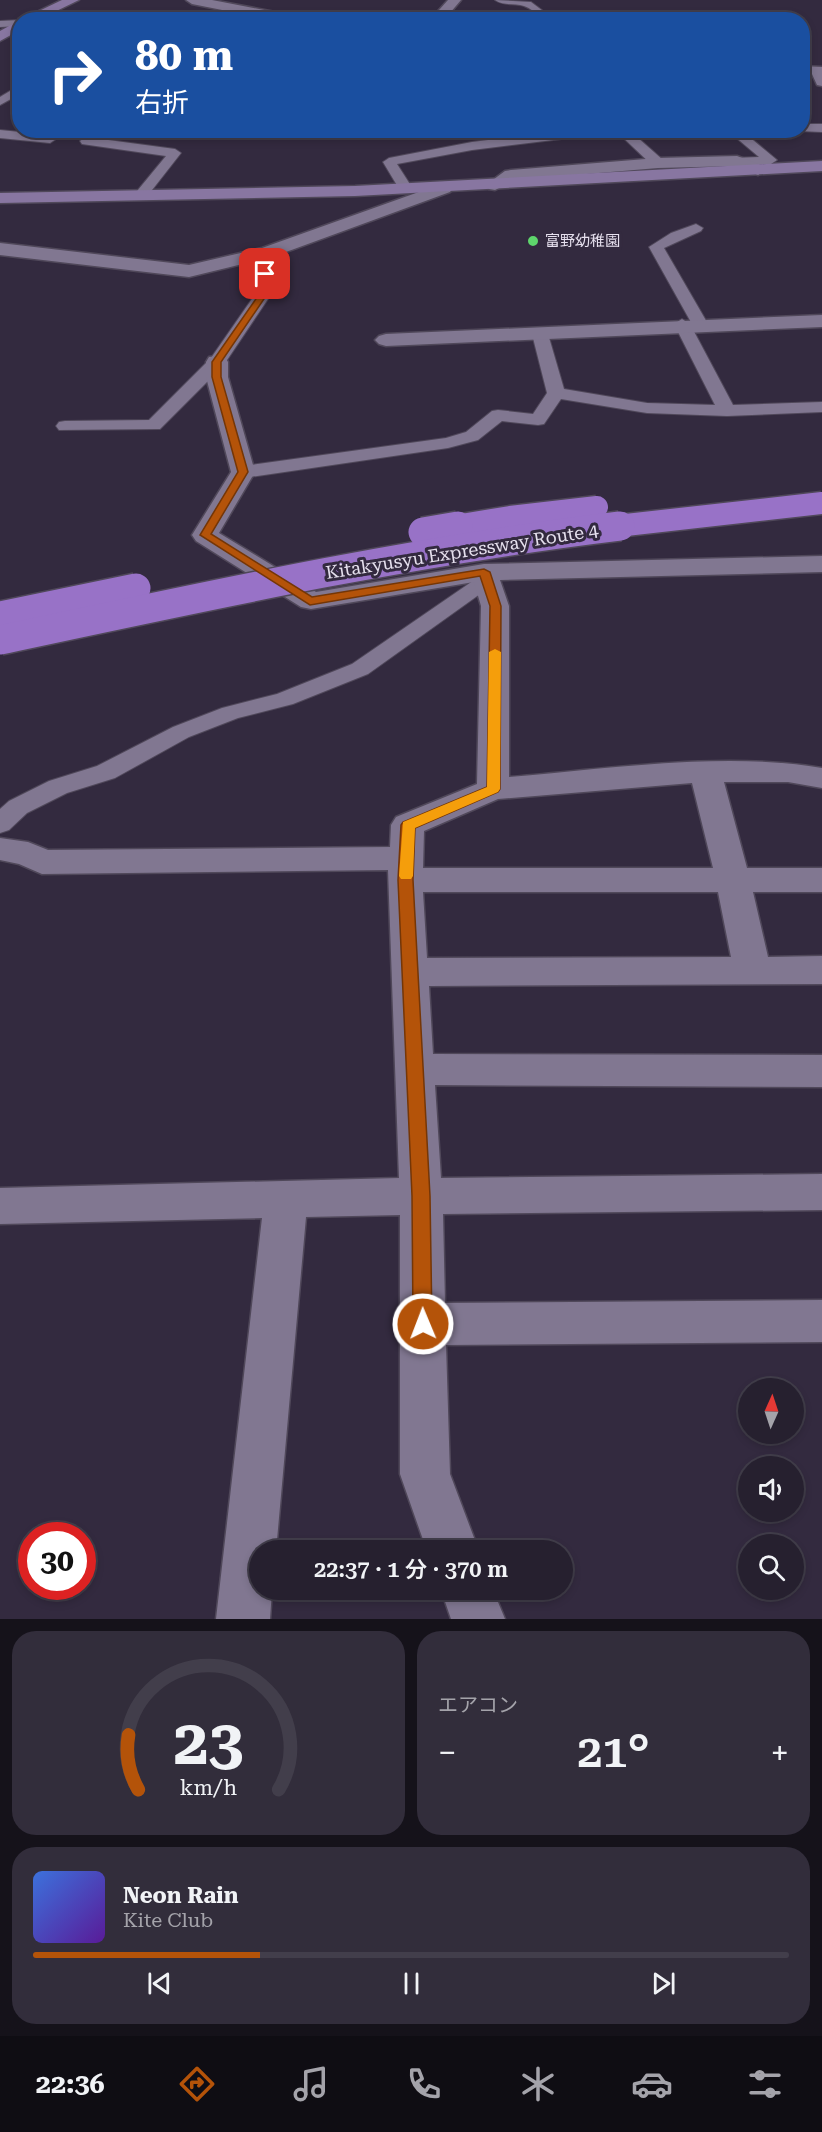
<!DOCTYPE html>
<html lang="ja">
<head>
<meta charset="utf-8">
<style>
  :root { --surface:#26202f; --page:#322d3b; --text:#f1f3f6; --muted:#a4a3aa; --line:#423e4b; --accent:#b45309 }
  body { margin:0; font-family:"Roboto Serif","Noto Sans JP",serif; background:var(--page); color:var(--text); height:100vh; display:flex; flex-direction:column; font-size:22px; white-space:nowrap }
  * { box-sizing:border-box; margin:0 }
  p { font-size:20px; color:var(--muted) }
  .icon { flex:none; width:33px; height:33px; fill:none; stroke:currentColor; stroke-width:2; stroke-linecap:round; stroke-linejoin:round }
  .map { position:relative; height:1619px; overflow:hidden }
  .side { display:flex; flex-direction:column; gap:12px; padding:12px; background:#15121a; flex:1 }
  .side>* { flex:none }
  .hud { position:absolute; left:12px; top:12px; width:798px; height:126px; border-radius:24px; box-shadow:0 3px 9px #0003,0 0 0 2px var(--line); background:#1a4fa0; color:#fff; overflow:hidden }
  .needle { width:39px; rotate:3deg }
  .fabs { position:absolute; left:738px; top:1378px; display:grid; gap:12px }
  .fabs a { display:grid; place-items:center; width:66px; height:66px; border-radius:50%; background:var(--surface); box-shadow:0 3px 9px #0003,0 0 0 2px var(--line); font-size:30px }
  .speed { position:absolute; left:18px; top:1522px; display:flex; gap:12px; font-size:30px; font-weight:700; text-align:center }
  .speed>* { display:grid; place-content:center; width:78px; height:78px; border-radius:50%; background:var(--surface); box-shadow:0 3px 9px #0003,0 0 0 2px var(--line); line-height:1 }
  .speed .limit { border:9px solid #d22; background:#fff; color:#111 }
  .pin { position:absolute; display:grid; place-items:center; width:51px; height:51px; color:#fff; margin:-26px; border-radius:12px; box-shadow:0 3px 9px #0006 }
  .me { position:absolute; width:66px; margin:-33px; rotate:359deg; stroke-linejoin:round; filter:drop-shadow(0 0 4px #0008) }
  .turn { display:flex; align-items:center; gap:21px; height:126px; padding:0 24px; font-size:27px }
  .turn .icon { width:78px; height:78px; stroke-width:2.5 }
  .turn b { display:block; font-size:42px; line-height:51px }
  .big { font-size:45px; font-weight:600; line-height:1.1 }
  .side .tile { flex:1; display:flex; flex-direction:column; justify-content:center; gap:9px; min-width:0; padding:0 21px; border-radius:24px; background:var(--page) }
  .side .dial { align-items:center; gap:0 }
  .dial svg { height:156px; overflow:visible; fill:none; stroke:var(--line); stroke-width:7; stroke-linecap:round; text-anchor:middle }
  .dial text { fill:var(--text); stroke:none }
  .song { display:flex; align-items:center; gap:18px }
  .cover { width:72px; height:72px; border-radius:9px; background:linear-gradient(135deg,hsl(220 70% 55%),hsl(270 70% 35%)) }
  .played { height:6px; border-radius:3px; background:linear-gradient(90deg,var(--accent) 30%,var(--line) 30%) }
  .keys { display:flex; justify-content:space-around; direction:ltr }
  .heat { display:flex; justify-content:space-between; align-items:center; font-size:33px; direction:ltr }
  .side .tiles { flex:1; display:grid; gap:12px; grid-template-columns:1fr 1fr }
  .tile:last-child { grid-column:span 2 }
  .trip { position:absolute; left:249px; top:1540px; width:324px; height:60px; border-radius:30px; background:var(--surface); box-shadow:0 3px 9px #0003,0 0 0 2px var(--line); font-weight:600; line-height:60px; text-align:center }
  .tabs { display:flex; height:96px; justify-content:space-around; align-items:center; background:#0f0d13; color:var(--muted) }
  .tabs .icon { width:42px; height:42px }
  .tabs .active { color:var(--accent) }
  .tabs b { font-size:27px; color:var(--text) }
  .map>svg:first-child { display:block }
</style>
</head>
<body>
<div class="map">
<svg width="822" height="1619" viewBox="0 0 822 1619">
  <rect width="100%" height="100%" fill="#332a3f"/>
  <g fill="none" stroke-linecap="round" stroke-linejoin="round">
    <g stroke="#50485a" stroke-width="2">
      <g id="lane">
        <path d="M495,0l36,2 24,18c-18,0 -17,-9 -31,-14 -10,-3 -21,0 -29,-6z"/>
        <polygon points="275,13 279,14 279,18 248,20"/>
        <polygon points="20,20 20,26 0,27 0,21"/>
        <polygon points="20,85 20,94 0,105 0,97"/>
        <polygon points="802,124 822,124 822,132 798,131 802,130"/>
        <polygon points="0,130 50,135 56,139 50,143 0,138"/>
        <polygon points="569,130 609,130 603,134 472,150 397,164 413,189 406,193 401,192 383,162 389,158 472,142"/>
        <polygon points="615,130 629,130 663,160 664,163 663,166 653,166"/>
        <polygon points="727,130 741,130 777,160 771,164 732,164 731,161 732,158 759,157"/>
        <polygon points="86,137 175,149 181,153 145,199 140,200 133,196 166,156 82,144 80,141"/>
        <polygon points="696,224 703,228 701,231 664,248 708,324 700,329 692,324 649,247 671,233"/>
        <polygon points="268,248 275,252 270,296 223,366 160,429 59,430 56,426 59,422 65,421 149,420 211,358 254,296 261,252"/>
        <polygon points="682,319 690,324 733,405 822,402 822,412 727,416 647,413 561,399 544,424 538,425 502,421 478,440 448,448 243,478 236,476 234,472 236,468 243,466 446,438 466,432 492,411 498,410 533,414 547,393 532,334 540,329 548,334 564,389 647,403 715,405 674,324"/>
        <polygon points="487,574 494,576 497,580 494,584 368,674 293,704 238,718 189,737 115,778 67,793 27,813 9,830 0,833 0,809 9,801 49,781 97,766 173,727 222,708 277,694 352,664 480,576"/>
      </g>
    </g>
    <g stroke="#50485a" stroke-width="3">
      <g id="street">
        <polygon points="186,0 212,0 275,12 369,16 375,20 273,20 192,4"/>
        <polygon points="448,0 461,0 444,20 430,20"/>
        <polygon points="802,66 822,67 822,86 817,85 812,74 802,74"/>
        <polygon points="737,156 764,166 766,170 758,175 735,166 658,168 515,180 495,190 489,189 486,185 505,171 511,170 658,158"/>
        <polygon points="444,183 450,184 453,188 450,192 275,256 189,277 0,255 0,243 189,265 262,248"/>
        <polygon points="822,315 822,327 386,346 379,344 375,340 379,336 386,334"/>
        <path d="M217,356l8,1 3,5v15l27,95 -36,61 97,59 168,-28 338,-8v16l-322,8 9,26v171c99,-8 216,-26 313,-9v20l-34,-6h-64l23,86h75v24h-69l15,65 54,-1v28l-393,2 4,68 389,1v32l-387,-2 6,93 381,-4v36l-379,4 2,89 377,-3v42l-376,3 4,129 29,77h-52l-27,-77v-259l-94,2 -30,334h-16v39h12l-2,29h-54l46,-401 -262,6v-36l399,-10 -11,-308 -346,4 -23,-10 -19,-4v-22l28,4 20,8 342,-3 1,-22 5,-8 81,-33 4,-178 -7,-24 -163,27 -10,-2 -105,-66 -4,-6 39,-63 -25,-95v-15l3,-5zM692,783l21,85h-290l1,-37 74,-32zM423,892h295l13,65 -304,1z"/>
        <polygon points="441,1590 493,1590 505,1619 451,1619"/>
      </g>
    </g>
    <g stroke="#50485a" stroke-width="3">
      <g id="secondary">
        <polygon points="62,0 79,0 38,20 20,20"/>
        <polygon points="20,20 20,30 0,41 0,31"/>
        <polygon points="822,161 822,171 355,196 0,203 0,193 355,186"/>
      </g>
    </g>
    <use href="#lane" fill="#817791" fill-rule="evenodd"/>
    <use href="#street" fill="#817791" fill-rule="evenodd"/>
    <use href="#secondary" fill="#8876a1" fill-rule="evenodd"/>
    <g stroke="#50485a" stroke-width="25" stroke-linecap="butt">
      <g id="highway-bridge-far1">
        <polyline points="449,527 510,517 597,507"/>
        <polyline points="608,527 822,503"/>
      </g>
    </g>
    <g stroke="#50485a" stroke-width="32" stroke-linecap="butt">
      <g id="highway-bridge">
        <polyline points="423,532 458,526"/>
        <polyline points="0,616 136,588"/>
        <path d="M0,640c206,-44 411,-89 620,-114"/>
      </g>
    </g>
    <use href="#highway-bridge-far1" stroke="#9872c7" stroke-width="22"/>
    <use href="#highway-bridge" stroke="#9872c7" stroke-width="29"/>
  </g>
  <polygon fill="#b45309" stroke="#753606" stroke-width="1.5" points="265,272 269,274 266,296 221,362 221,377 248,472 211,534 312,597 484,569 490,572 501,606 500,789 498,792 415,828 413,880 430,1196 432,1324 429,1330 423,1333 416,1330 413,1324 412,1196 398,880 401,825 403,822 487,787 490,606 480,576 310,605 200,535 238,472 212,377 212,362 258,296 261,274"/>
  <polygon fill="#f59e0b" points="495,649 501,652 500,789 498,792 415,828 413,876 411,879 401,879 399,876 403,822 487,787 489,652"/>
  <circle fill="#5ed56c" stroke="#332a3f" stroke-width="2" cx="533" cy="241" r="6"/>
  <g text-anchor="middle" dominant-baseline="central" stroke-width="6" stroke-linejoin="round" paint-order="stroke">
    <g font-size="15" fill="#e6e0ee" stroke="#332a3f" text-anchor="start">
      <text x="545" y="241">富野幼稚園</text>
    </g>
    <g font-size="18" fill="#e6e0ee" stroke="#332a3f">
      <text transform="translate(462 551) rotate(-9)">Kitakyusyu Expressway Route 4</text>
    </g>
  </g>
</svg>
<div class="fabs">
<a><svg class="needle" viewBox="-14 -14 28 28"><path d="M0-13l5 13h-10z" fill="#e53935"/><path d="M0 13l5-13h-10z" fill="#a4a3aa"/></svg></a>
<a><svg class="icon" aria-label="sound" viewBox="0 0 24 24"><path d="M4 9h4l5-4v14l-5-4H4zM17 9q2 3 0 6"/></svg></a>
<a><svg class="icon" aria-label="search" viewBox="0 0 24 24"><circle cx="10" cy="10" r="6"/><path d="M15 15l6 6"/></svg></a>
</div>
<div class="speed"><div class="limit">30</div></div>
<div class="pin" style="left:265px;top:274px;background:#d93025"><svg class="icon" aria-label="arrive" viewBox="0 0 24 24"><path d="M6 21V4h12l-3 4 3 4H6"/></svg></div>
<svg class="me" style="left:423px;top:1324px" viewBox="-20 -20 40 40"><circle r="17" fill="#b45309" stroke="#fff" stroke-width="3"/><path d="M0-11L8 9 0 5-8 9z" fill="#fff"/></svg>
<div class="trip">22:37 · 1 分 · 370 m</div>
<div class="hud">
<div class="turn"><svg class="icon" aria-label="right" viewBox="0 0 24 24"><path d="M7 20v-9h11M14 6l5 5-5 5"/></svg><div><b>80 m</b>右折</div></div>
</div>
</div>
<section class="side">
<div class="tiles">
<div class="tile dial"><svg viewBox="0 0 100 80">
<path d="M14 69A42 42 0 1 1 86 69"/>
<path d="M14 69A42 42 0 0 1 9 41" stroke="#b45309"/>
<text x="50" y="56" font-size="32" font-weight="700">23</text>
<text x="50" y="72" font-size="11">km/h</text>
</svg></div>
<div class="tile"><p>エアコン</p>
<div class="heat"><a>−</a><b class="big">21°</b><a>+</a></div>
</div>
<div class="tile">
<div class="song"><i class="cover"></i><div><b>Neon Rain</b><p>Kite Club</p></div></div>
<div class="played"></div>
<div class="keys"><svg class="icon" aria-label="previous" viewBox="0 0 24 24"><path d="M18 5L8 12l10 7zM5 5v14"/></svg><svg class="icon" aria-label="pause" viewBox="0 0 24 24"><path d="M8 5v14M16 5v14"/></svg><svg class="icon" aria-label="next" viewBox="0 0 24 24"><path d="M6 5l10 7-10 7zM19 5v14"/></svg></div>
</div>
</div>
</section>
<nav class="tabs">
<b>22:36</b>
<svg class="icon active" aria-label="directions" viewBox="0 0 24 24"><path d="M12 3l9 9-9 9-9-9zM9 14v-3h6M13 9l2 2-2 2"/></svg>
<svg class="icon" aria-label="music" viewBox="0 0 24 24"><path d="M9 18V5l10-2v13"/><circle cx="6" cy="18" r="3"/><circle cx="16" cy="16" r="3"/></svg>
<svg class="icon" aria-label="phone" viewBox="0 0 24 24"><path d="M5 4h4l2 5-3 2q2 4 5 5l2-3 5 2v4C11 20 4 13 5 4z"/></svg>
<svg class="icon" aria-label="climate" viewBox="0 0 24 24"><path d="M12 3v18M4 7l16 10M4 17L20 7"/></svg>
<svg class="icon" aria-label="car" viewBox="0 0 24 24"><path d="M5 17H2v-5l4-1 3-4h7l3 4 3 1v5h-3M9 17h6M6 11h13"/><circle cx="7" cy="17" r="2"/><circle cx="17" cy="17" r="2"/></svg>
<svg class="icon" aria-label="filters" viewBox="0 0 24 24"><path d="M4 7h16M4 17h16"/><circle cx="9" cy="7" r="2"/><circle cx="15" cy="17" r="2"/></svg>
</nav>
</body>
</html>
